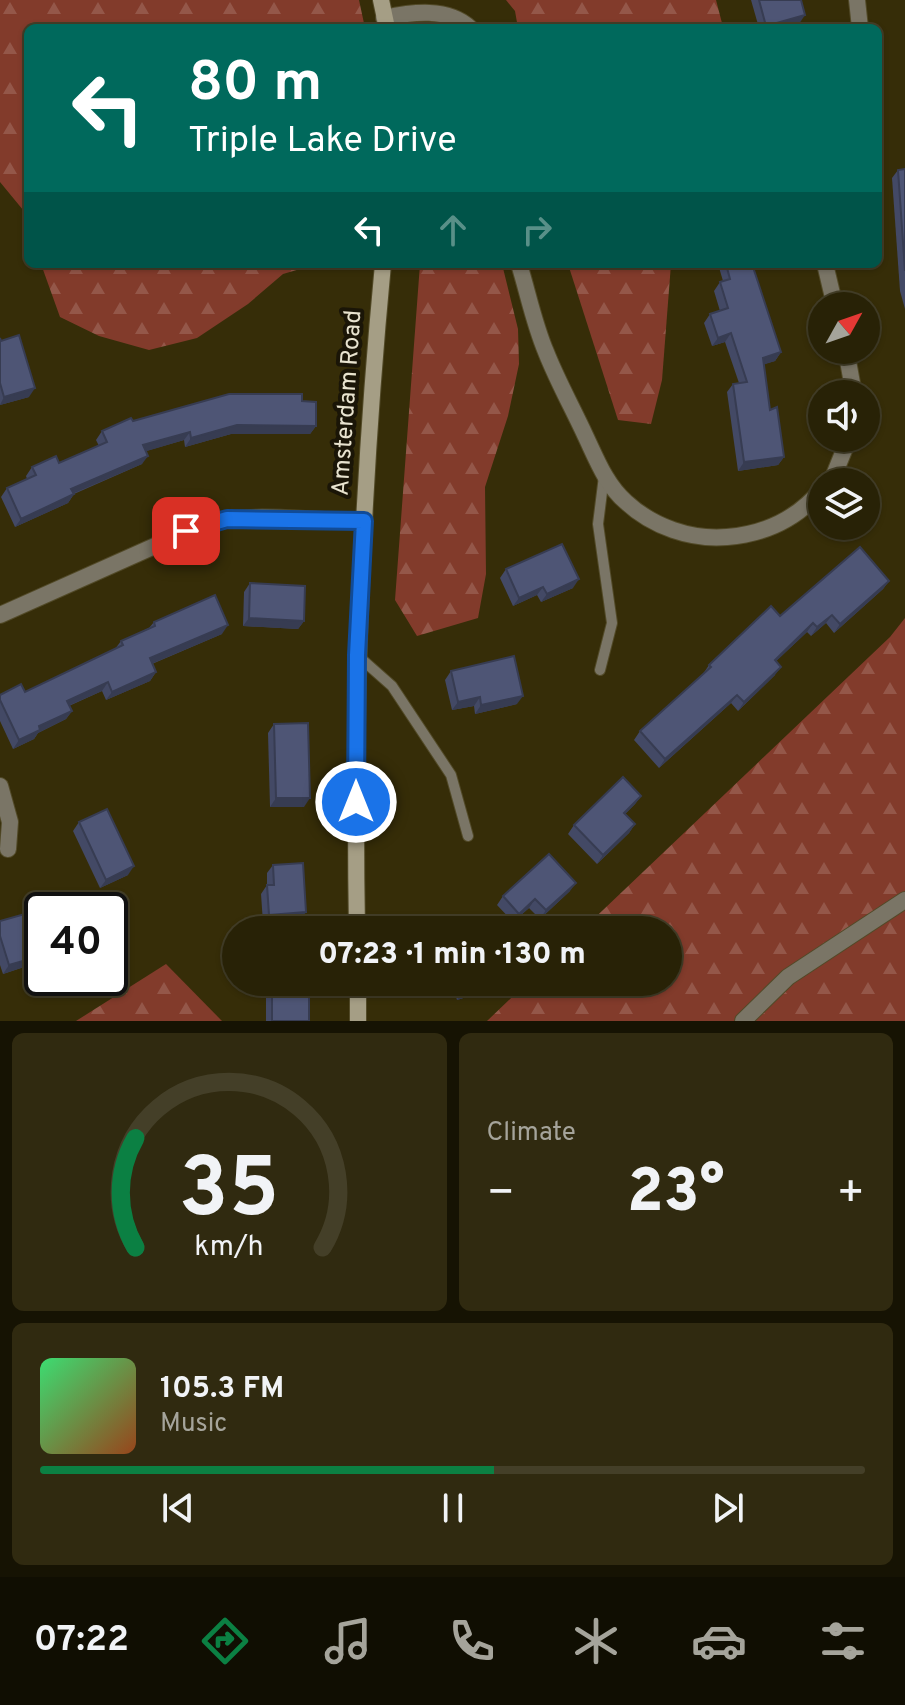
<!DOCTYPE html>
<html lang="en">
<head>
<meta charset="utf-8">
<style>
  :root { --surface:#282206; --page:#302a10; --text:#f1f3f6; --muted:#a5a49b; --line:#443f28; --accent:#0b8043 }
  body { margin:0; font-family:Overpass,sans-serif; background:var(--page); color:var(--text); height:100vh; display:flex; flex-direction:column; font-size:30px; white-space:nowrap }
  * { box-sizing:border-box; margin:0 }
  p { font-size:26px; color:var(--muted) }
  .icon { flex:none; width:44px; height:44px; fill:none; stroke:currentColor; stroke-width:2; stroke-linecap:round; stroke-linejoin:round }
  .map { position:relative; height:1021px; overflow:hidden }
  .side { display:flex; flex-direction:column; gap:12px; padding:12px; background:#161303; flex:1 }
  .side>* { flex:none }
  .hud { position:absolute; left:24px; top:24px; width:858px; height:244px; border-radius:12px; box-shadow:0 2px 6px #0004,0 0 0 2px var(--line); background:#00695c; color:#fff; overflow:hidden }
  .needle { width:52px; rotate:50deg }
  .buttons { position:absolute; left:808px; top:292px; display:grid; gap:16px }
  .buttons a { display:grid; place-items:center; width:72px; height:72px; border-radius:50%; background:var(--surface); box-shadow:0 2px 6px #0004,0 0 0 2px var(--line); font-size:40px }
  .speed { position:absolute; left:24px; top:892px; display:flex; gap:16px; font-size:40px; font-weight:700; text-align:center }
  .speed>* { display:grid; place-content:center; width:104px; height:104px; border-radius:50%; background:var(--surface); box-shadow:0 2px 6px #0004,0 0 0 2px var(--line); line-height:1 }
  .speed .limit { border:4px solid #111; border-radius:12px; background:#fff; color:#111 }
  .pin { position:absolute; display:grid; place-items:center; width:68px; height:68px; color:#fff; margin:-34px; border-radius:16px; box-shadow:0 4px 12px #0006 }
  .me { position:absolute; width:88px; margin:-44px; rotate:0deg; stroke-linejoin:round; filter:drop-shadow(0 0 6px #0008) }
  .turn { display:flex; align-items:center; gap:28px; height:168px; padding:0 32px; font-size:36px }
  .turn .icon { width:104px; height:104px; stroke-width:2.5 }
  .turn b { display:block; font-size:56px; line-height:68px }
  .lanes { display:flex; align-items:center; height:76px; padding:0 32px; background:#0003; justify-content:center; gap:40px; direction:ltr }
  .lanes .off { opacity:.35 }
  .big { font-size:60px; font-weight:800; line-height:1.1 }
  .side .card { flex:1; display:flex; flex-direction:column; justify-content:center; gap:12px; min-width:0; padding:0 28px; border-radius:12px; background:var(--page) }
  .side .dial { align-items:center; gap:0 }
  .dial svg { height:208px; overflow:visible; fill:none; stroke:var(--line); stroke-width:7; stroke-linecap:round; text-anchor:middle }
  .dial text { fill:var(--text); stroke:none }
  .song { display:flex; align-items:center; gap:24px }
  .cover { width:96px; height:96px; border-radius:12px; background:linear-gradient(135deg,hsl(140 70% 55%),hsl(20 70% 35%)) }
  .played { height:8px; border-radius:4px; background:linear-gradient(90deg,var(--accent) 55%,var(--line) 55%) }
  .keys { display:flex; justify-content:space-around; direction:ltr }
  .heat { display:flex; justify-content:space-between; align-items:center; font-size:44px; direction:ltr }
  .side .tiles { flex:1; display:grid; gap:12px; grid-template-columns:1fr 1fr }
  .card:last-child { grid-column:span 2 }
  .trip { position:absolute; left:222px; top:916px; width:460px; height:80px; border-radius:40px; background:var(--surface); box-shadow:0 2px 6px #0004,0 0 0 2px var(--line); font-weight:800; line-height:80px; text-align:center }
  .dock { display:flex; height:128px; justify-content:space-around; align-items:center; background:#100e02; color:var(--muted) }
  .dock .icon { width:56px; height:56px }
  .dock .current { color:var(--accent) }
  .dock b { font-size:36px; color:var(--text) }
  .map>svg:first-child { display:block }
</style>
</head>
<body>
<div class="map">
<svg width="905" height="1021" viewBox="0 0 905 1021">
  <defs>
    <pattern id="forest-firs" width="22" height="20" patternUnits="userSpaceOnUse" patternTransform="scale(2)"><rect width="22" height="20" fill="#823b2b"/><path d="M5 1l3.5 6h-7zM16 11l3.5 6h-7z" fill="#945749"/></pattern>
  </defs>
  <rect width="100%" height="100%" fill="#362d08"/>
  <g fill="url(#forest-firs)">
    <polygon points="0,0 359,0 365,28 28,28 28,216 0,182"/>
    <polygon points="506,0 716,0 723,27 518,28 515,11"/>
    <polygon points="41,264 317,264 283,274 248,304 197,338 149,350 99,336 60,317"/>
    <polygon points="420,264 502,264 518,329 519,364 508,416 485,487 486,574 478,618 417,636 395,600"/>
    <polygon points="568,264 671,264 662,380 651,424 618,420"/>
    <polygon points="905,618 905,1021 487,1021 528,982 668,982 668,930 582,930 890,637"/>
    <polygon points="166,964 222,1021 76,1021"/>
  </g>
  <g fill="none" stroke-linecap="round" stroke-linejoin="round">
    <g stroke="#524a28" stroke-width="12">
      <g id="lane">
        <polyline points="357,655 392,686 451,775 468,836"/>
        <polyline points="600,670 612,623 598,524 604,476"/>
      </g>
    </g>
    <g stroke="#524a28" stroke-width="18">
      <g id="street">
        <polyline points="857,0 860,28"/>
        <path d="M384,18c28,-6 64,-11 86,10"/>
        <path d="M519,264c9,29 15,60 27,88 11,28 26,55 39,83 11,23 21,50 41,67 27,25 65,38 101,35 38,-3 71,-19 95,-48"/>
        <polyline points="825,264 835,306"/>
        <polyline points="846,350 854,394"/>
        <polyline points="828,482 834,475 849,438"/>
        <path d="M0,615l204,-91c52,-13 106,-2 160,-3"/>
        <polyline points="0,786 10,822 8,849"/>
        <polyline points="743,1021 788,977 905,900"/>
      </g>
    </g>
    <g stroke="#524a28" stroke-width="18">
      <g id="secondary">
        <polyline points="381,0 387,28"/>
        <path d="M357,930c-4,-222 5,-445 26,-666"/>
        <polyline points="358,982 358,1021"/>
      </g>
    </g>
    <use href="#lane" stroke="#7a7566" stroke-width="10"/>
    <use href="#street" stroke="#7a7566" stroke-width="16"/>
    <use href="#secondary" stroke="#a59e85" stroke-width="16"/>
  </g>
  <g fill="#434965">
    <polygon points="751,0 801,0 799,24 784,28 759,28"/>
    <polygon points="905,169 905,309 900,291 892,178 898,170"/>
    <polygon points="718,264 752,264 781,352 775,361 764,364 770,410 784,457 778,465 738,471 727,392 733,384 739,383 725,342 712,346 704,323 710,314 720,311 714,291 720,282 723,281"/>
    <polygon points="0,338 29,397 0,405"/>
    <polygon points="302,401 316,426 310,434 231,434 185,447 184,440 146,451 142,464 74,494 68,503 15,527 1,497 7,488 27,479 26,476 32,467 59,463 99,446 96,440 102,431 133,421"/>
    <polygon points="506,569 573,588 541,602 537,595 513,606 500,578"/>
    <polygon points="889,581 883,589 834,633 826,623 811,636 807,632 776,661 775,675 738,711 731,703 659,768 634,740 640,731 703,674 709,665 780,616"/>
    <polygon points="250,583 304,621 298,629 243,626 244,592"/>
    <polygon points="154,622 222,634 152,664 156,672 150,681 106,700 102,691 69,706 72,711 66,719 38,733 34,739 13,749 0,721 0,695 25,692 115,649 121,641 149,628"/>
    <polygon points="451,671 517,704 475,714 474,706 452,710 445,680"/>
    <polygon points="274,724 304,807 270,807 268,733"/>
    <polygon points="641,796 635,804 625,814 635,824 629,833 597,864 568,834 574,825"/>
    <polygon points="79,822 128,875 100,888 73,831"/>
    <polygon points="273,865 300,921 263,923 261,894 267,885 267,873"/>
    <polygon points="570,891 540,919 529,908 513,922 497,905 503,896"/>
    <polygon points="0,921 42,954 30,958 24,967 3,974 0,965"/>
    <rect x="266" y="982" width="43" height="39"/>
    <polygon points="451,982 514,982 457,1000"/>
  </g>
  <g fill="#373c52">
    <polygon points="805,15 799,24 784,28 765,28 766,26"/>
    <polygon points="731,333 725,342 712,346 718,338"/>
    <polygon points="781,352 775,361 757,367 763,358"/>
    <polygon points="35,388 29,397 0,405 4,397"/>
    <polygon points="237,425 316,426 310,434 231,434 185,447 191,438"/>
    <polygon points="190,432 184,440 137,454 143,445"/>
    <polygon points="148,456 142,464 65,497 71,489"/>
    <polygon points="784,457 778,465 738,471 744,462"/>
    <polygon points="74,494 68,503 15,527 21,519"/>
    <polygon points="579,579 573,588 541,602 547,594"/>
    <polygon points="889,581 883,589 834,633 840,624"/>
    <polygon points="543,587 537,595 513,606 519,598"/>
    <polygon points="832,615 826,623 811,636 817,627"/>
    <polygon points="249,618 304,621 298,629 243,626"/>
    <polygon points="813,623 807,632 769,668 775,660"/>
    <polygon points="228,625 222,634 144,667 150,658"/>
    <polygon points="781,667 775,675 738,711 744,702"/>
    <polygon points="156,672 150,681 106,700 112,692"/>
    <polygon points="108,682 102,691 61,709 67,701"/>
    <polygon points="737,695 731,703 659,768 665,759"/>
    <polygon points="523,696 517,704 475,714 481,705"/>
    <polygon points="480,697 474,706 452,710 458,702"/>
    <polygon points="72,711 66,719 38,733 34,739 13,749 19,740 39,726"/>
    <polygon points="641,796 635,804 618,821 624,813"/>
    <polygon points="276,798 310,798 304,807 270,807"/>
    <polygon points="635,824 629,833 597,864 603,855"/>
    <polygon points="134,866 128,875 100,888 106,880"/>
    <polygon points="576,883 570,891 540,919 546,910"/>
    <polygon points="535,899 529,908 513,922 519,914"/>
    <polygon points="306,912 300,921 263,923 269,915"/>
    <polygon points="42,947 42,954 22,960 28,951"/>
    <polygon points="30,959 24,967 3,974 9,965"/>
    <polygon points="493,982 514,982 457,1000 463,991"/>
  </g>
  <g fill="#4e5575" stroke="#373c52" stroke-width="2">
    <polygon points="759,0 801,0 805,15 766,26"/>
    <polygon points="905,169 905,271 898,170"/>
    <polygon points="726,264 752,264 781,352 763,358 770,410 777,407 784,457 744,462 733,384 747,382 731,333 718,338 710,314 728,308 720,282 730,279"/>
    <polygon points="19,335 35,388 4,397 0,383 0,338 1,341"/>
    <polygon points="229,394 302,394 302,401 316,402 316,426 237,425 191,438 190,432 143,445 148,456 71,489 74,494 21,519 7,488 36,475 32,467 56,456 59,463 107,442 102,431 131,418 133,421"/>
    <polygon points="562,544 579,579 547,594 543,587 519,598 506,569"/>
    <polygon points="860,547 889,581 840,624 832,615 817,627 813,623 775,660 781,667 744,702 737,695 665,759 640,731 711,667 709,665 771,606 780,616"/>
    <polygon points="250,583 305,586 304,621 249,618"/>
    <polygon points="215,595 228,625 150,658 156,672 112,692 108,682 67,701 72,711 39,726 40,730 19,740 0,700 0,695 21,684 25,692 123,645 121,641 155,626 154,622"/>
    <polygon points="514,656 523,696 481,705 480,697 458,702 451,671"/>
    <polygon points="308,723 310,798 276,798 274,724"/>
    <polygon points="623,777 641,796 624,813 635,824 603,855 574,825"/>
    <polygon points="107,809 134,866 106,880 79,822"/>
    <polygon points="549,854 576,883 546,910 535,899 519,914 503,896"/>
    <polygon points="303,863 306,912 269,915 267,885 274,885 273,865"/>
    <polygon points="46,908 46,910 42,910 42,947 28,951 30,959 9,965 0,936 0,921"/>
    <polygon points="505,926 506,930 492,930"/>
    <rect x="272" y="982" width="37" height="39"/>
    <polygon points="460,982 493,982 463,991"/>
  </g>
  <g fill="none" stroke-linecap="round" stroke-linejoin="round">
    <g stroke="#114b97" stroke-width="20">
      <polyline id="route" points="186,531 227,519 364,521 357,655 356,802"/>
    </g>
    <use href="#route" stroke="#1a73e8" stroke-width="14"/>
  </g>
  <g text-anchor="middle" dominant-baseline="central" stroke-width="8" stroke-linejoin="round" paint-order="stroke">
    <g font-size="24" fill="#e8e3cf" stroke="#1a1507">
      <text transform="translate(348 403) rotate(-86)">Amsterdam Road</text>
    </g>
  </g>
</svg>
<div class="buttons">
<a><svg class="needle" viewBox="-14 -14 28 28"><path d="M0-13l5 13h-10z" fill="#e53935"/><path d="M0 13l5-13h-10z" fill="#a5a49b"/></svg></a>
<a><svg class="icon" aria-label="sound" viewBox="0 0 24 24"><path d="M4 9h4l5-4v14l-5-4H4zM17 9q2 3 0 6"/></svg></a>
<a><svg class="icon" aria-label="layers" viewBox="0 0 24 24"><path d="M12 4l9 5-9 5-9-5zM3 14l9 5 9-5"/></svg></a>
</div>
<div class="speed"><div class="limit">40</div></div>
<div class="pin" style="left:186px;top:531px;background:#d93025"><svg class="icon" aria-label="arrive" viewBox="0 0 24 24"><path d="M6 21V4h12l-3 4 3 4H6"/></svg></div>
<svg class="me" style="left:356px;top:802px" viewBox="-20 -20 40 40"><circle r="17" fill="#1a73e8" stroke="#fff" stroke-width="3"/><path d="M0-11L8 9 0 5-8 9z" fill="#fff"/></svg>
<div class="trip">07:23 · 1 min · 130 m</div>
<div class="hud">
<div class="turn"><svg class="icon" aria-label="left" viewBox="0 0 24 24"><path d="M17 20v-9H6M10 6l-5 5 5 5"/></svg><div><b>80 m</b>Triple Lake Drive</div></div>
<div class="lanes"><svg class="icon" aria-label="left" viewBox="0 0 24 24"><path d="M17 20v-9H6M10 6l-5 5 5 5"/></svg><svg class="icon off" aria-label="ahead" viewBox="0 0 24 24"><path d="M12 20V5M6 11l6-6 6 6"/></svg><svg class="icon off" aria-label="right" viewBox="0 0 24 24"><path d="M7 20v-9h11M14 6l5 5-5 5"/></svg></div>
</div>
</div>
<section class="side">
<div class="tiles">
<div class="card dial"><svg viewBox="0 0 100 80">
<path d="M14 69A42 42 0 1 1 86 69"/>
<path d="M14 69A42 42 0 0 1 14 27" stroke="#0b8043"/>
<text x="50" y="56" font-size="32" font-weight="700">35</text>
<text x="50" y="72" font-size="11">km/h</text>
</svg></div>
<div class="card"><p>Climate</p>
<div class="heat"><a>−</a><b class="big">23°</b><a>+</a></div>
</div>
<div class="card">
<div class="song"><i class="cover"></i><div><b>105.3 FM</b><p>Music</p></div></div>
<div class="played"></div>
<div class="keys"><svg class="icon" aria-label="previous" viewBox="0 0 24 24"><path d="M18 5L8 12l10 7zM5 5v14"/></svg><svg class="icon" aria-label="pause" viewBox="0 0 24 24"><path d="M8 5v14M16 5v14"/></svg><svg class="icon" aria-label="next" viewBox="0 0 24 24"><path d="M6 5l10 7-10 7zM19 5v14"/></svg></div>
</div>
</div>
</section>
<nav class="dock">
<b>07:22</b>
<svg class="icon current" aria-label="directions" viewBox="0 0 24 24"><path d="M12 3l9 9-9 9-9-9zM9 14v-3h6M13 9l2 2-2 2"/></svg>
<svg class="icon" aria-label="music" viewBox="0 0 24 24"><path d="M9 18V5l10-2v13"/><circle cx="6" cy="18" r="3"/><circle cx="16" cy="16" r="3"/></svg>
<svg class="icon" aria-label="phone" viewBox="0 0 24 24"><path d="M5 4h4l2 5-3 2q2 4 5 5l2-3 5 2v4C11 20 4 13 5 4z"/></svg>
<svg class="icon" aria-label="climate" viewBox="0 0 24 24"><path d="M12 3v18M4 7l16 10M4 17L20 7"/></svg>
<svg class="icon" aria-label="car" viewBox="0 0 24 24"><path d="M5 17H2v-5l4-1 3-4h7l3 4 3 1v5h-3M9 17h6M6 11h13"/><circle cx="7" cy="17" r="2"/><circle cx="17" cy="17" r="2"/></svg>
<svg class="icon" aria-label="filters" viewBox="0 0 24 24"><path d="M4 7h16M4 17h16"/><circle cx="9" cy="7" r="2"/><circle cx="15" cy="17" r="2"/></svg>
</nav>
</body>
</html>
